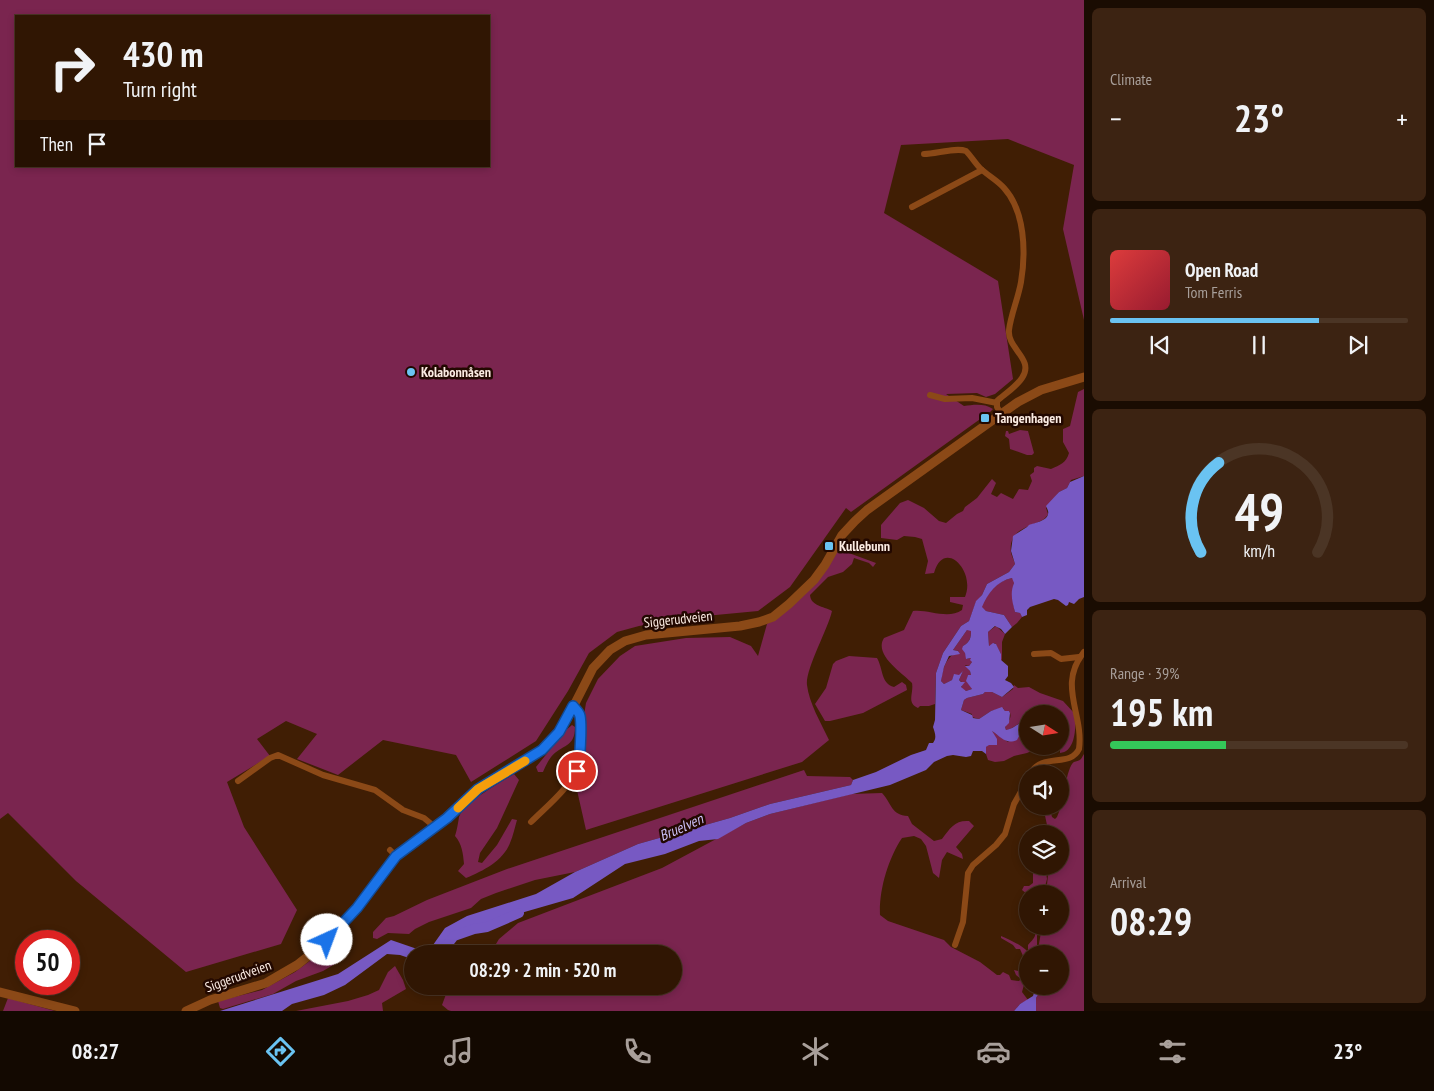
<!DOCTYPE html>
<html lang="en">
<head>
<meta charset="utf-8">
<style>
  :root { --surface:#301603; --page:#3c2312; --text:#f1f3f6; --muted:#a89f9a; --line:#4b3525; --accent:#6ac3f2 }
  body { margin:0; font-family:"PT Sans Narrow",sans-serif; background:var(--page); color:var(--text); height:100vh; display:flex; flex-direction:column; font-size:19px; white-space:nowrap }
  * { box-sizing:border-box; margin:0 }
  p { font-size:16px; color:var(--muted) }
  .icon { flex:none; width:28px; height:28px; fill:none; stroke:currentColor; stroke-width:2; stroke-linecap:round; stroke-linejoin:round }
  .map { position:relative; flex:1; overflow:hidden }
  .drawer { display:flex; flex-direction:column; gap:8px; padding:8px; background:#1a0c02; width:350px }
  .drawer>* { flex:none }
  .banner { position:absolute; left:15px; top:15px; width:475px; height:152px; border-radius:0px; box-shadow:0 2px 8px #0003,0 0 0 1px var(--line); background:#301603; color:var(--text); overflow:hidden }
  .needle { width:32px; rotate:102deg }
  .controls { position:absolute; left:1019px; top:705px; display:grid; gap:10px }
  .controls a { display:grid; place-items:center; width:50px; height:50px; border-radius:50%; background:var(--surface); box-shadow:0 2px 8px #0003,0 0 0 1px var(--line); font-size:25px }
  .speed { position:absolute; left:15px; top:930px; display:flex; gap:10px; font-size:25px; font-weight:700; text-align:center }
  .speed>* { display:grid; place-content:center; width:65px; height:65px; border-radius:50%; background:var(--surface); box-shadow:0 2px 8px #0003,0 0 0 1px var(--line); line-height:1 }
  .speed .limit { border:8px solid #d22; background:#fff; color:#111 }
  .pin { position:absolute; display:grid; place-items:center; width:42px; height:42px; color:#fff; margin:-21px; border:2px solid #fff; border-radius:50%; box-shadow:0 1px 5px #0007 }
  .me { position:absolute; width:55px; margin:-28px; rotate:43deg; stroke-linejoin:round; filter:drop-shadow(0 0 4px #0008) }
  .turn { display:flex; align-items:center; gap:18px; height:105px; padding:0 25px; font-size:22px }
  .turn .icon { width:65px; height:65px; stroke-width:2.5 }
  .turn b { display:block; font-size:35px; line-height:42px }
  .then { display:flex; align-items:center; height:48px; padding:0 25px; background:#0003; gap:10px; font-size:19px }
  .big { font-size:38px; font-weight:700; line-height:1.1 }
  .drawer .tile { flex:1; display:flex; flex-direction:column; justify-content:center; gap:8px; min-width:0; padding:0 18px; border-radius:8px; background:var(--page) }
  .drawer .dial { align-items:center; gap:0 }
  .dial svg { height:130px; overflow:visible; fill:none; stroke:var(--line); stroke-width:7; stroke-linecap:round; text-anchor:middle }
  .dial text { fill:var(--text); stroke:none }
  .song { display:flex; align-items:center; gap:15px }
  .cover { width:60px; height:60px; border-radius:8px; background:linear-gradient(135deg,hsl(0 70% 55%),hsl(350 70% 35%)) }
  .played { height:5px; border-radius:2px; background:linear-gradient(90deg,var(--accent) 70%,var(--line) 70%) }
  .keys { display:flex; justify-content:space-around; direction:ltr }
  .heat { display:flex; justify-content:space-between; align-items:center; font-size:28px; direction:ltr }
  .charge { height:8px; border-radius:4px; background:linear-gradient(90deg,#34c759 39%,var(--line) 0) }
  .trip { position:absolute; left:404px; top:945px; width:278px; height:50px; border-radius:25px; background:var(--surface); box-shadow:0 2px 8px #0003,0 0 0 1px var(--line); font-weight:700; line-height:50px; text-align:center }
  .menu { display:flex; height:80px; justify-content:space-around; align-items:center; background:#130901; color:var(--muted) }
  .menu .icon { width:35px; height:35px }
  .menu .selected { color:var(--accent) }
  .menu b { font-size:22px; color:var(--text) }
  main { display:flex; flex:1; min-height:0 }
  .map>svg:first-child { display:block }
</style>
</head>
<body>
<main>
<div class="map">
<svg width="1084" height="1011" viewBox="0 0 1084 1011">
  <rect width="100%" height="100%" fill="#401e04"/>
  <g fill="#7a254f" fill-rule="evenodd">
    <path d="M0,0h1084v320l-21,-91 11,-64 -66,-26 -107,6 -17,68 114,68 15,98 -18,15 -9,3 -9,-4 -31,1 18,12c9,-1 20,-3 29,3l-3,3 -8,3 1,2 -132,95 -5,-4 -56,79 -32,24 -74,7 -45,8 -22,6 -28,21 -21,38 -32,50 -65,41 -15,-27 -73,-15 -45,35 -41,-16 20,-25 -31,-13 -29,18 13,17 -43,26 17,45 53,83 -16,34 -95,28 -110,-91 -68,-68 -8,6zM16,16h473v150h-473z"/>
    <path d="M1084,389v87l-13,4 -4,8 -8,4 -13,16 2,6c-6,14 -41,9 -37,39 1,4 3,7 4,11l-6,8 -22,12 -5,11 -6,7 -7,19 -8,5 -18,27 -7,20 -1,31 -6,2h-9l-2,2c-12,-5 -4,-15 -6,-25 -8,-9 -39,-28 -28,-45l20,-8 9,-19c15,-2 35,9 49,-1l1,-5 -13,-3v-5h15c11,-26 -21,-59 -31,-24l-9,1 3,-13 -6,-22 -7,-2 -11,-1 -7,4 -16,-2v-13l19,-22 8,-3 16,8 15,13 7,2 11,-9 6,-3 2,-4 12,-9 15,-19 4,4 -5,11 6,3 4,-4 12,6 6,-10 9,1 4,-9 -2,-6 4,-3v-4l3,-2 14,3c9,-4 15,-6 18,-16l-6,-11v-13l7,-3 8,-34z"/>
    <polygon points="1020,430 1028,431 1034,453 1032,455 1027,455 1010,449 1009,439 1005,436 1006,431 1008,431 1009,434"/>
    <path d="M838,549l38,14 -3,4 -4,-4 -15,-5 -2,6 -9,8 -15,5 -18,18c1,11 13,11 22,16 -4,18 -27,59 -25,74 2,18 14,38 22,55l-27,22 -216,68 -12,-53 12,-74 12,-24 22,-23 15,-10 51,-8 44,-1 21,9 7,10 9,-32z"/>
    <path d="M1012,578l2,2 -1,23 2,9 5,1 2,4 -5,6 -5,4 -8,-12 -18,-4 -5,-4c6,-14 16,-26 31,-29z"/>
    <polygon points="996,626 1005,634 1002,642 1002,662 1001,659 1001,654 995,643 989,646 988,632"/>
    <path d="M967,630h4c0,8 -1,12 -8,16l4,13 4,-1 1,4 -3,4 -4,-1 5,6 1,4h-3l-1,7 3,3 2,4 -6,2 -5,-3 2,-5 -4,-3 4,-9 -3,4h-6l-2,5 -8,4 -3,-3c2,-14 5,-24 18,-30l-6,-1z"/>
    <path d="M849,656l28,2c6,10 4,26 17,29l8,-5 4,3 1,5 -44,23 -33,8h-5l-10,-17 11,-16 7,-24 3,-3z"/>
    <path d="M1014,685l4,3 11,-1 11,6 23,8 12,13c1,12 1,38 -15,39v-39h-32l-1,7c-8,0 -13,8 -21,9l-1,-3c3,-5 8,-10 4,-16h-4l-2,-3 -12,3 -12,8 -7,-2v-3l-11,-4 3,-10 3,-2 16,-4 2,-2h7l10,5 11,-8z"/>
    <path d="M572,725l3,2c0,21 -13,17 -24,30 -3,4 -6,10 -8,15h-5l-2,-5 30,-37z"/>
    <polygon points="1019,727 1027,727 1028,746 1042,746 1027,753 1014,756 1004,761 995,762 988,760 986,754 986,747 988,745 995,745 992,731 1008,742 1019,731"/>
    <path d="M1084,754v257h-48v-13l4,-9v-3h20v-32h-17l-4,-10 3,-18h18v-32h-14l3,-28h11v-32h-13l-3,-7 3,-2 -3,-14 -4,-5h13l-2,7 1,4 3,2 2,-2c6,-11 9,-50 17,-55 2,-1 5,-1 7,-3z"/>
    <polygon points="804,770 807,776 850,777 853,780 851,785 770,804 730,818 638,844 575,872 535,880 496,893 481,899 471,908 429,922 415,929 409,934 388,933 377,939 373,938 373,932 386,918 394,916 427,900 507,869"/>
    <path d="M514,774l5,6 -22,48 -17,25 -2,9 4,1 15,-18 15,-26 5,1c-2,7 -4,16 -7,23 -7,18 -27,28 -44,35l-8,-7 6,-7c-1,-11 -2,-20 -9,-28 2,-6 3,-13 4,-19 5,-15 42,-35 55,-43z"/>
    <path d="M882,793c10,11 9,22 26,23l4,8 22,17 8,-2c8,-11 13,-19 27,-18l5,5 -18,21 6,7 1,5 -16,-7 -5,8 -3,18 -6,-5 -7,-27 -5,-7 -7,-3 -12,2c-14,21 -23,52 -22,77l8,6 56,19 7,7 29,15 17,13h3l3,-3 6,3 2,5 8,1 2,-2 -5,-4 -2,-5 9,2 4,-4v-3l-7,-16h-4l-3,-4 -12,-7v-2c9,4 21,9 27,16v-7c6,-7 10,-9 5,-19h7l-3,10v18h-9l-1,28 -2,-1 -3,11 6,8 -8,4 -6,7h-563l-3,-1 -6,-5 7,-19h223v-32h-182l9,-15 19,-16 144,-55 84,-45 24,-9 81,-20z"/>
    <polygon points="1032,866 1045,866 1047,879 1043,894 1027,894 1022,890 1024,886 1029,886 1033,883 1033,873 1036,869"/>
    <polygon points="323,951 329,952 335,956 335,964 323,971 296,981 273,994 223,1009 220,1008 218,1001 262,990 295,972"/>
    <polygon points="395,966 403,980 406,989 382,1003 383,1011 296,1011 348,1001 368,995 379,990 388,972"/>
    <polygon points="8,998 55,1011 3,1011"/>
  </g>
  <g fill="#7759c3" fill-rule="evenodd">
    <path d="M1084,476v121l-5,2 -5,5 -5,-2 -1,3 -2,1 -8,-6 -4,-1 -24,8 -3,3v5l-5,2 -2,-4 -5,-1c-3,-11 -5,-19 -1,-29l-2,-5c-15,3 -25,16 -30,29l4,4 18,4 8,12 -7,7 -4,-5 -6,-3 -7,6 1,14 4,-3 3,1 5,10v6l7,6v10l-3,4 6,3 3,4 -12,10 -10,-5h-7l-2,2 -16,4 -3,2 -3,10 11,5 1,3 6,1 12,-8 11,-4 3,4h4l1,2 -1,10 -4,4 1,3c9,-1 13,-9 21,-9v6l-8,1v8l-2,4c-11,5 -16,-3 -25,-9l5,8v6h-8l-3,2v7l-4,-3h-9l-2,5 -5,1 -13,-2 -6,1 -13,6 -8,8 -36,15 -120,29 -24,9 -28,16 -19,2 -34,13 -40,10 -52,34 -100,29 -24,11 2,16h-39v5l-12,-4 -13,-1 -42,31 -21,10 -32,9 -10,7h-62l118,-37 53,-34 32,11 10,-6 12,-17 22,-12 69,-22 39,-22 63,-28 92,-26 40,-14 81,-19 2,-5 23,-8 35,-17 15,-5 3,-7h4c4,-5 2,-10 0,-16l2,-7 1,-47 7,-20 18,-27 8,-5 7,-20 6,-6 5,-11 22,-12 6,-8 -4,-13 2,-15 14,-9 2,-2c5,-2 18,-4 19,-11 1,-3 -1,-5 -2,-8l13,-14 8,-4 3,-6zM967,630l4,1c0,7 -1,11 -8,15l-1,3 3,4 1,6 5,-1 -1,2 2,2 -3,4h-4l5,5 1,4h-3l-2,6 6,8 -6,2 -5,-4 4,-5h-4l-2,-2 4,-9 -4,4 -5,-1 -2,6 -8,4 -3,-3 3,-14 5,-11 11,-2 -2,-3 -5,-1z"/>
    <polygon points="1036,986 1040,986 1040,991 1036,998 1036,1011 1014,1011 1020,1004 1033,996"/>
  </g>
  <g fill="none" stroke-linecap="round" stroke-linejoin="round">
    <polyline stroke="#7759c3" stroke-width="10" points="437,954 443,950 454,936 474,929 487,927 519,913"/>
    <g stroke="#8b4917" stroke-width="6">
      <path d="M924,154c12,0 32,-7 42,-3 5,5 9,12 14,17 7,7 17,12 24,20 21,23 22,64 17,94 -3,17 -10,32 -12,48 -2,19 26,29 13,48 -6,9 -17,16 -25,23v6l4,7"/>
      <polyline points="912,207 982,170"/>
      <polyline points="930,395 945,399 972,398 997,403"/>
      <polyline points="1034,654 1051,653 1061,659 1079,657"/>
      <path d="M1030,774c12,-22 40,-6 49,-25 5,-35 -22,-64 5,-97"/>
      <polyline points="238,781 270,758 278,755 323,775 375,790 403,810 424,818 430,823"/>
      <path d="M531,822c17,-17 39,-34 48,-57l1,-43 -1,-8 -6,-8"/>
      <polyline points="390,850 396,856"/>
      <polyline points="955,945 963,922 968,873 973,865 996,845 1005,834 1014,804 1028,779"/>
    </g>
    <g stroke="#8b4917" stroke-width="9">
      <polyline points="0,992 75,1011"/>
      <polyline points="186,1011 210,1000 266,983 297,965 321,946 357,908 396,856 442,822 478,789 533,756 550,743 566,721 593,668 610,650 625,641 646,635 740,626 759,622 773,617 789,604 814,580 825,565 842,535 855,521 867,510 1018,402 1041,390 1084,377"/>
    </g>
  </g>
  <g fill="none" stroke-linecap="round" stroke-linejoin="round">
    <g stroke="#114b97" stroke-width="12">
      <path id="route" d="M327,940l30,-32 39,-52 51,-38 31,-29 64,-39 17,-18 14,-26c3,4 6,6 7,10 2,10 0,47 -3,55"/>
    </g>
    <use href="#route" stroke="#1a73e8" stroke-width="9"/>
    <polyline stroke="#f59e0b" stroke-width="9" points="458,808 478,789 525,761"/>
  </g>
  <g fill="#6ac3f2" stroke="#220800" stroke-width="2">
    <circle cx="411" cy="372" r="5"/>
    <rect x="980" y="413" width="10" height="10" rx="2.5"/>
    <rect x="824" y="541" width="10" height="10" rx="2.5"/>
  </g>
  <g text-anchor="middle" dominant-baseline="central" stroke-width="5" stroke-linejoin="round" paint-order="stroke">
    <g font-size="14" font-weight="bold" fill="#fcece3" stroke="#220800" text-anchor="start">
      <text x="421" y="372">Kolabonnåsen</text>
      <text x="995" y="418">Tangenhagen</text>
      <text x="839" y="546">Kullebunn</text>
    </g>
    <g font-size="14" fill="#fcece3" stroke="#220800">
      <text transform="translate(678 619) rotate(-6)">Siggerudveien</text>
      <text transform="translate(238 976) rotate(-20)">Siggerudveien</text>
    </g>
    <g font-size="15" font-style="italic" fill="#ccc1f8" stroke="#220800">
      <text transform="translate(681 827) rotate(-24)">Bruelven</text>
    </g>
  </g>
</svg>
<div class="controls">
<a><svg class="needle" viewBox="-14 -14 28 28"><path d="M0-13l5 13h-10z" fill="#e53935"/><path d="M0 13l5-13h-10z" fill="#a89f9a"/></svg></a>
<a><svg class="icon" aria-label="sound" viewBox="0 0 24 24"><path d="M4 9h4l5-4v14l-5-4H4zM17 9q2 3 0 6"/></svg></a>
<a><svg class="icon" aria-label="layers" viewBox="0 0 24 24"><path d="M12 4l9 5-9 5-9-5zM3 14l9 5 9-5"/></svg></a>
<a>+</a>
<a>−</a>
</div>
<div class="speed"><div class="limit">50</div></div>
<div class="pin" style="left:577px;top:771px;background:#d93025"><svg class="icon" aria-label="arrive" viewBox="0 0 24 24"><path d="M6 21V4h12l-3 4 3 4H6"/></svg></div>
<svg class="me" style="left:327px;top:940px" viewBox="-20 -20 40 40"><circle r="19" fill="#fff"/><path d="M0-13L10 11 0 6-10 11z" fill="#1a73e8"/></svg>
<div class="trip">08:29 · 2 min · 520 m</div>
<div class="banner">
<div class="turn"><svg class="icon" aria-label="right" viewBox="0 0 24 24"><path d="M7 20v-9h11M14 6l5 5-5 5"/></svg><div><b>430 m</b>Turn right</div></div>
<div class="then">Then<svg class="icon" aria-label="arrive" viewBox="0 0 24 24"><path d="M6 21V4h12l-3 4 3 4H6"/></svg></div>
</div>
</div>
<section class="drawer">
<div class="tile"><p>Climate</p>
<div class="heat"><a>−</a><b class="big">23°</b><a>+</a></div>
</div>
<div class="tile">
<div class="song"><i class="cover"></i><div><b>Open Road</b><p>Tom Ferris</p></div></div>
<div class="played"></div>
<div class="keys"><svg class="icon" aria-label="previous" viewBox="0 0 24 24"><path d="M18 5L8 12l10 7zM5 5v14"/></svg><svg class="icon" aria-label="pause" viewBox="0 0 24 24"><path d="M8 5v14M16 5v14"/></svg><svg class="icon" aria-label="next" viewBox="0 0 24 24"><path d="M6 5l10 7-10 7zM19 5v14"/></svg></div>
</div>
<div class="tile dial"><svg viewBox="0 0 100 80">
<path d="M14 69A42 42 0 1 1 86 69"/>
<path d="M14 69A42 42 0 0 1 25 14" stroke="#6ac3f2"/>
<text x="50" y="56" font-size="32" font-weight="700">49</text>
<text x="50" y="72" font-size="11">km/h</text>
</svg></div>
<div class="tile"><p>Range · 39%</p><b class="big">195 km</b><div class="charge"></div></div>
<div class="tile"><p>Arrival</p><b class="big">08:29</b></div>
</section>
</main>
<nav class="menu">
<b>08:27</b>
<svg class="icon selected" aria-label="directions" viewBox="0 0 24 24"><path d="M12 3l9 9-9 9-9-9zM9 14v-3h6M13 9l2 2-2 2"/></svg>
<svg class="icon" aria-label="music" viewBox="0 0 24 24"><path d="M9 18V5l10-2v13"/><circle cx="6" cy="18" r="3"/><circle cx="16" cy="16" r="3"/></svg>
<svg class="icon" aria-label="phone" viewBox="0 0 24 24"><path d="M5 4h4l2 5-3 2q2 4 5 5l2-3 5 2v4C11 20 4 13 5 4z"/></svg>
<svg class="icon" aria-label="climate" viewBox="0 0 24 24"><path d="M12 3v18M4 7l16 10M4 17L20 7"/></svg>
<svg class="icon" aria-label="car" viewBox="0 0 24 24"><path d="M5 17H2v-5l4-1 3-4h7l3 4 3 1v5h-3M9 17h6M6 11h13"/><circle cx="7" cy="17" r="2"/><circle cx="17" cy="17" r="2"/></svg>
<svg class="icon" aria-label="filters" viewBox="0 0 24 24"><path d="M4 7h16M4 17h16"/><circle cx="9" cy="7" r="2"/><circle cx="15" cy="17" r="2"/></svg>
<b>23°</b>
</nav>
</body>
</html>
